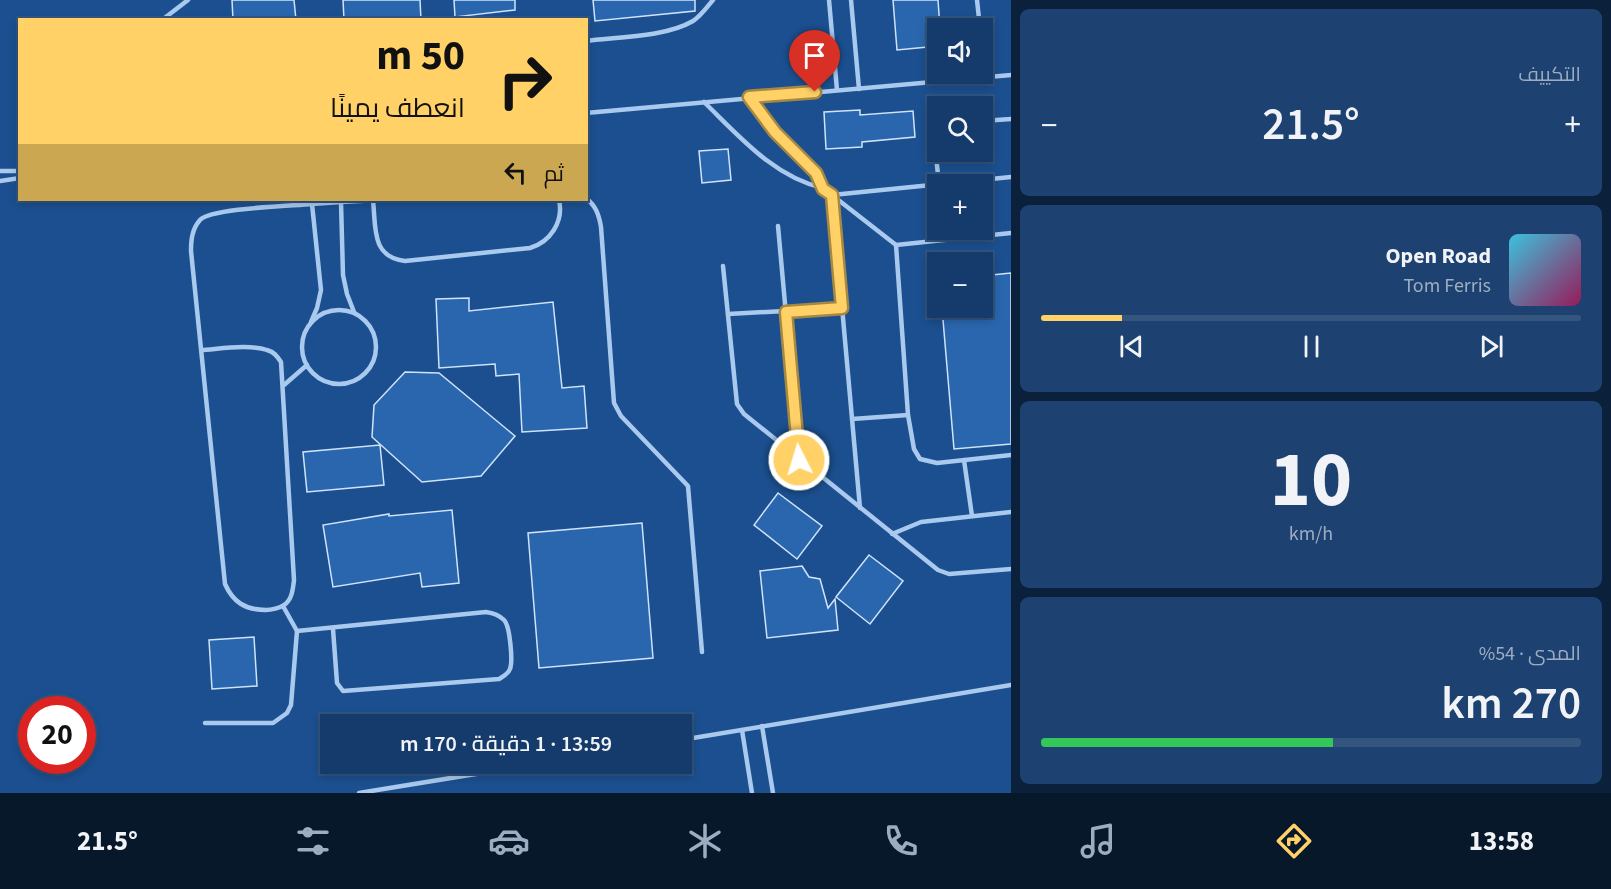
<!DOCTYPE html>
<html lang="ar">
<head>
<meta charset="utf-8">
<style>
  :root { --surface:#143b6b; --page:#1d4271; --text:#f1f3f6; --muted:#9dadc1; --line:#33557e; --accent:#ffd166 }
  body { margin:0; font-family:"Source Sans 3",Cairo,sans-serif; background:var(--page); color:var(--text); direction:rtl; height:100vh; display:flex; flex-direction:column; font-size:22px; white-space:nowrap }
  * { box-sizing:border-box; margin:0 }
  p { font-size:20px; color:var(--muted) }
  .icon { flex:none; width:33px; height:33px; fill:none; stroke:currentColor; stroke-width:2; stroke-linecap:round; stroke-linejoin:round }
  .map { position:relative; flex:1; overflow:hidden; direction:ltr }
  .drawer { display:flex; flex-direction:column; gap:9px; padding:9px; background:#0b203b; width:600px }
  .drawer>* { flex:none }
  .hud { position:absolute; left:18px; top:18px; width:570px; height:183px; border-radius:0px; box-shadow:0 3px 9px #0003,0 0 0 2px var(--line); direction:rtl; background:#ffd166; color:#111; overflow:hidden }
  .controls { position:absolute; left:927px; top:18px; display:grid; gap:12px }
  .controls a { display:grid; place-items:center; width:66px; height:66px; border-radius:0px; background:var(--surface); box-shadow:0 3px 9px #0003,0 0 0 2px var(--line); font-size:30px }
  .speed { position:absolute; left:18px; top:696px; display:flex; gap:12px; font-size:30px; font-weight:700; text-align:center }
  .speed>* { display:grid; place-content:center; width:78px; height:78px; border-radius:50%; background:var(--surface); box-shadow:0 3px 9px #0003,0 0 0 2px var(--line); line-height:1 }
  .speed .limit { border:9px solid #d22; background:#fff; color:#111 }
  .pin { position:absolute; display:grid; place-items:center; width:51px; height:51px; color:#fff; margin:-62px -26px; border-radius:50% 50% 50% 0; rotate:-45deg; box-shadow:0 0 6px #0007 }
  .pin .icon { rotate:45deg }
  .me { position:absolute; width:66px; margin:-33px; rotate:355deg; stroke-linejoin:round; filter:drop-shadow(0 0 4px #0008) }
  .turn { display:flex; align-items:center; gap:21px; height:126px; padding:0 24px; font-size:27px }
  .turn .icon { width:78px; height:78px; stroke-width:2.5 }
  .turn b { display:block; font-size:42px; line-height:51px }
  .then { display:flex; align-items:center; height:57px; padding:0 24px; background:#0003; gap:12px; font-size:22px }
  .big { font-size:45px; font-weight:600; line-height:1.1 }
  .drawer .widget { flex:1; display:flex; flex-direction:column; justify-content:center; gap:9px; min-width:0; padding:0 21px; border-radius:9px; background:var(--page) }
  .drawer .dial { align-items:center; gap:0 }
  .dial b { font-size:78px; line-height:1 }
  .song { display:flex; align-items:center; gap:18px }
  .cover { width:72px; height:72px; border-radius:9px; background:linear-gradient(135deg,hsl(190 70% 55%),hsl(330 70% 35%)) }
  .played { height:6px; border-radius:3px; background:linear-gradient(90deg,var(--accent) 15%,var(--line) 15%) }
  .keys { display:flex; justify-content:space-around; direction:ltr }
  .heat { display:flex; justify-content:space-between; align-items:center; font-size:33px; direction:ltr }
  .charge { height:9px; border-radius:4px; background:linear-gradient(90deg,#34c759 54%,var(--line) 0) }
  .trip { position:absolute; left:320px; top:714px; width:372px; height:60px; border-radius:0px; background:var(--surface); box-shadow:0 3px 9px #0003,0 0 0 2px var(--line); font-weight:600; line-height:60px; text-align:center; direction:rtl }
  .menu { display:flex; height:96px; justify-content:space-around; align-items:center; background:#08182b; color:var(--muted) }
  .menu .icon { width:42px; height:42px }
  .menu .on { color:var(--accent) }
  .menu b { font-size:27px; color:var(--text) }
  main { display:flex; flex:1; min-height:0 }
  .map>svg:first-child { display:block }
</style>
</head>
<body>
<main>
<section class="drawer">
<div class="widget"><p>التكييف</p>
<div class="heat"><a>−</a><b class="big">21.5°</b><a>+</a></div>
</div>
<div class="widget">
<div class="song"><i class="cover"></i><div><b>Open Road</b><p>Tom Ferris</p></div></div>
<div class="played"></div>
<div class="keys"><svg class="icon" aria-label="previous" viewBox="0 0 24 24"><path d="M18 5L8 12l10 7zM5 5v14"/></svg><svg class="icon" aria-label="pause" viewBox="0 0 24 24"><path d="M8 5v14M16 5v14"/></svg><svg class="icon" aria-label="next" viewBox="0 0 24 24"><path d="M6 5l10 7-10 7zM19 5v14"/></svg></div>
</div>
<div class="widget dial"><b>10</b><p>km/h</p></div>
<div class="widget"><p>المدى · 54%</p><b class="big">270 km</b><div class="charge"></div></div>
</section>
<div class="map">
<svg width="1011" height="793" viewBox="0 0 1011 793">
  <rect width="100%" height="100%" fill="#1b4f8f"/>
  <g fill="#2a66ad" stroke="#cfe3fa" stroke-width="1.5">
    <polygon points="232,0 294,0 296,20 233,20"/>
    <polygon points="343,0 420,0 421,20 344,20"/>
    <polygon points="454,0 515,0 515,10 455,17"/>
    <polygon points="593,0 695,0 695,11 595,21"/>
    <polygon points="893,0 938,0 940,28 938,28 938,46 897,50"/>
    <polygon points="860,110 860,115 913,111 915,137 862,142 862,147 826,149 824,112"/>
    <polygon points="728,149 731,180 702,183 699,151"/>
    <polygon points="1011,273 1011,444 954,449 942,308 982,308 982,276"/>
    <polygon points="469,298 469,311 553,302 562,388 584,386 587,428 522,432 519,374 496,376 495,364 439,368 436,299"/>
    <polygon points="405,372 439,373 515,436 481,476 422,482 372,437 374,405"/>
    <polygon points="380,445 384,485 307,492 303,452"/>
    <polygon points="778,493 822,526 797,559 754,525"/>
    <polygon points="452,510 459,583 422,587 420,573 333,587 323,525 389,514 389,516"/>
    <polygon points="642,523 653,658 539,668 528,533"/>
    <polygon points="869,555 903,581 870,624 836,597"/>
    <polygon points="802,566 809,577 820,579 828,608 835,599 838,630 767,638 760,571"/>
    <polygon points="254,637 257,686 212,689 209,640"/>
  </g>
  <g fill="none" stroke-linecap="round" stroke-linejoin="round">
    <g stroke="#a9c9ee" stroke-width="4.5">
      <polyline points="829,0 837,90"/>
      <polyline points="851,0 859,89"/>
      <polyline points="977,0 980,28"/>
      <polyline points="162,20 188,0"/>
      <path d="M586,41c32,-4 80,-4 107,-20 8,-5 14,-14 20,-21"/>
      <polyline points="749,97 775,132 816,173 823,188 896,245 1011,233"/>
      <path d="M704,102c35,34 70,75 119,86"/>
      <polyline points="586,113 1011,75"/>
      <polyline points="982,121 1011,119"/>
      <polyline points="938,131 934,138 939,184"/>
      <polyline points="0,171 20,171"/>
      <polyline points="0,181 20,178"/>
      <path d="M586,198c10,8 13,17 15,29l13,176 7,13 67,70 14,166"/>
      <polyline points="311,200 312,204 341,202 341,201"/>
      <path d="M373,200c3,28 -2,57 32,61l125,-13c20,-6 34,-26 29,-48"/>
      <polyline points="778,226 799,459"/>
      <polyline points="896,245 908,415 914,449 920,459 937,463 1011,455"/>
      <polyline points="723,266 737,404 744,414 938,570 949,574 1011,569"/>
      <circle cx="339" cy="347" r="37"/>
      <polyline points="354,312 347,294 343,275 341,202 379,200"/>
      <polyline points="728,314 842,308"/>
      <path d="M201,350c18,-1 49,-6 66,0 7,2 10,6 14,12l13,218c-1,9 -2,20 -10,25 -4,3 -13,5 -18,5 -21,0 -33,-8 -41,-26l-34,-333c0,-11 1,-22 9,-31 11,-12 91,-14 112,-16l9,86 -4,18 -6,14"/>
      <polyline points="284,385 307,365"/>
      <polyline points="852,419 908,415"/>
      <polyline points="964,460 972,516"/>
      <polyline points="860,508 832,195 1011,177"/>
      <polyline points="892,534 921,522 1011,512"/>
      <path d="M283,606l14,25 189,-19c7,1 13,3 18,8 6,6 9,41 6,49 -2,5 -6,7 -11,10l-156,12 -6,-8 -4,-54"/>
      <polyline points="205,723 273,723 287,713 291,705 297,631"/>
      <polyline points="762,726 773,793"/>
      <polyline points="742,730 752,793"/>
      <polyline points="681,740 1011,685"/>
      <polyline points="359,793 537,764"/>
    </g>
  </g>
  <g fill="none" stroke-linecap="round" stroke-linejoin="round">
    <g stroke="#a68842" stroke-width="15">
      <polyline id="route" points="799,460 786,312 842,308 832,195 823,189 816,173 775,132 749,97 815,92"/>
    </g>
    <use href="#route" stroke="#ffd166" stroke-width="10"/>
  </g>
</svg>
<div class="controls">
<a><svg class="icon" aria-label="sound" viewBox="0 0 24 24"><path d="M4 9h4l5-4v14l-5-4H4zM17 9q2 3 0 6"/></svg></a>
<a><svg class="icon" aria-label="search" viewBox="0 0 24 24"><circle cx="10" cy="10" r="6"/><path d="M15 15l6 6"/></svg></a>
<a>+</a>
<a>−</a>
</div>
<div class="speed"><div class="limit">20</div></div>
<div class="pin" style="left:815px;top:92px;background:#d93025"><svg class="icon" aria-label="arrive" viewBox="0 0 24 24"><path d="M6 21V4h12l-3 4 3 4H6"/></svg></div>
<svg class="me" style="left:799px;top:460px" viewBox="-20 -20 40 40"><circle r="17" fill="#ffd166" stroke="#fff" stroke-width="3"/><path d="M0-11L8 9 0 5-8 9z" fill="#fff"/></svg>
<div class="trip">13:59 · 1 دقيقة · 170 m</div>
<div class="hud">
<div class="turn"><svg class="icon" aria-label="right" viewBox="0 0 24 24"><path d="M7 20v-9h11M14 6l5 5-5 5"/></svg><div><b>50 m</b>انعطف يمينًا</div></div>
<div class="then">ثم<svg class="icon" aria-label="left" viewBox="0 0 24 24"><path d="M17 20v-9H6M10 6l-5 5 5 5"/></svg></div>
</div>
</div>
</main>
<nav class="menu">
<b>13:58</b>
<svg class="icon on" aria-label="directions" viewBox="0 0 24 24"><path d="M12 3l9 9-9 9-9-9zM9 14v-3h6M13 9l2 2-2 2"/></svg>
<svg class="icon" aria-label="music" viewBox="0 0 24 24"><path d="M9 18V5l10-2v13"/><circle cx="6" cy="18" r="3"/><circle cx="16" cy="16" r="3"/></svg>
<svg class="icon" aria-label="phone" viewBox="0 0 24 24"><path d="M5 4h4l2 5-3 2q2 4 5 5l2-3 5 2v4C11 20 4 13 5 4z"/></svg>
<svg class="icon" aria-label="climate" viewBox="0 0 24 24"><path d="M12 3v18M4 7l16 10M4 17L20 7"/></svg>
<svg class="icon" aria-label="car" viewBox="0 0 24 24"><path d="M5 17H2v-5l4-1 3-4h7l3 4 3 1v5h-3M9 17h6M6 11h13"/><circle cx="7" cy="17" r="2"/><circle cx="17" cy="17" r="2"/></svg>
<svg class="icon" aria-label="filters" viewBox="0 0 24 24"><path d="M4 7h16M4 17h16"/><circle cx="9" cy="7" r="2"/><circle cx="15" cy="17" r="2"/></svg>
<b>21.5°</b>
</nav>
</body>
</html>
